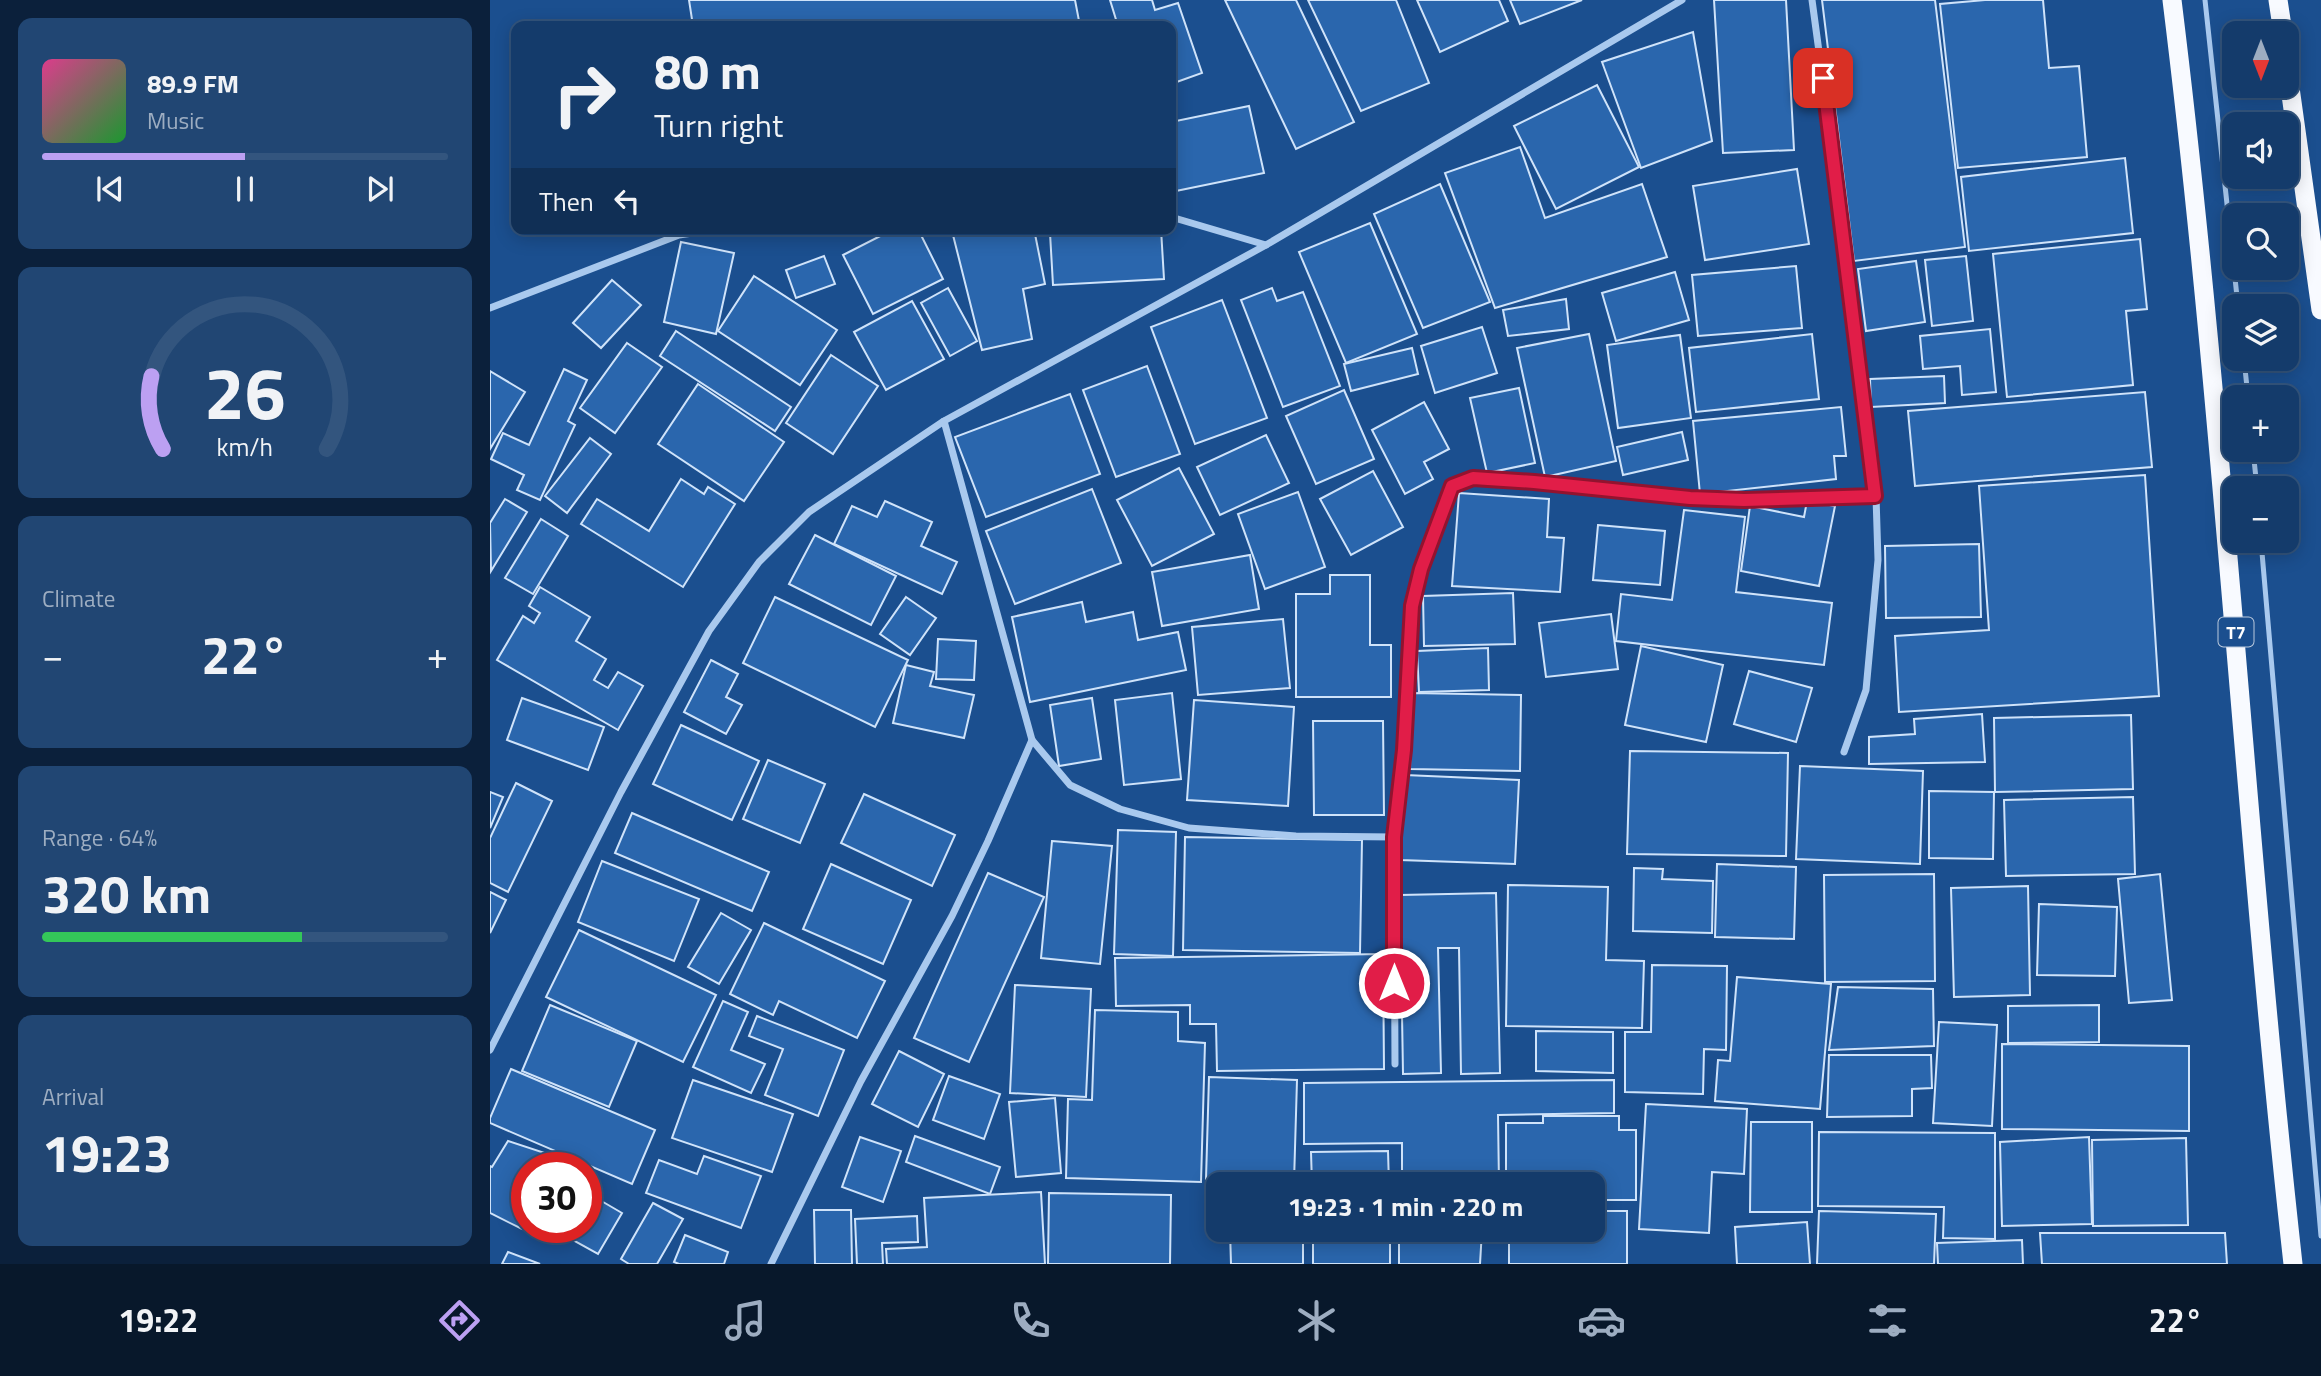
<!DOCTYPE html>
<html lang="en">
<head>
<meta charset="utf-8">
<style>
  :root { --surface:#143b6b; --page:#214673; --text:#f1f3f6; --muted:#9dadc1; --line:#33557e; --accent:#bca0f2 }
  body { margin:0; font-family:"Titillium Web",sans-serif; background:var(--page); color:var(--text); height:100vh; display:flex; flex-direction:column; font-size:26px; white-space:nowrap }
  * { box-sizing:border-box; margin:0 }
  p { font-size:23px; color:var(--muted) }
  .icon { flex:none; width:38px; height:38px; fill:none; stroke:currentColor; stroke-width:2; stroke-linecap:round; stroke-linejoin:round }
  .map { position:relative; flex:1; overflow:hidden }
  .details { display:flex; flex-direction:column; gap:18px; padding:18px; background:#0b203b; width:490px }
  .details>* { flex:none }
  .guide { position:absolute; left:21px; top:21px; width:665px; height:214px; border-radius:14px; box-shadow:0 4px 18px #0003,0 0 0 2px var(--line); background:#143b6b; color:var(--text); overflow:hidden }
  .needle { width:46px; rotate:180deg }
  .tools { position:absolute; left:1732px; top:21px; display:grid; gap:14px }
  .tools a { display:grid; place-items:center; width:77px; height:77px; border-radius:14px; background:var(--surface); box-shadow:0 4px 18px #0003,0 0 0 2px var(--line); font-size:35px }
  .speed { position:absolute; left:21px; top:1152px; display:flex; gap:14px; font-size:35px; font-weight:700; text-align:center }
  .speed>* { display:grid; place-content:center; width:91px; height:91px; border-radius:50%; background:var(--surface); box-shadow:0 4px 18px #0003,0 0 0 2px var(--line); line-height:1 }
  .speed .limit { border:10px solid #d22; background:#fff; color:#111 }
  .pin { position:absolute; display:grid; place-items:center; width:60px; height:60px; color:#fff; margin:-30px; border-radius:14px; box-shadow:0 4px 10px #0006 }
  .me { position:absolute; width:77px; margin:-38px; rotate:0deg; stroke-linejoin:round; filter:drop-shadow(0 0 5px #0008) }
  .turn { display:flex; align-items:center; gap:24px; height:147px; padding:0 28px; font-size:32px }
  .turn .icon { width:91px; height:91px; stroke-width:2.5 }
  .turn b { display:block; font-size:49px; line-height:60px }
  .then { display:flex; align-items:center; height:66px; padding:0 28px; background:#0003; gap:14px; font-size:26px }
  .big { font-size:52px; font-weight:700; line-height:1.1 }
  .details .widget { flex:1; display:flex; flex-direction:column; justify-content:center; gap:10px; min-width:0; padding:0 24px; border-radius:14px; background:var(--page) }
  .details .dial { align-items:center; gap:0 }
  .dial svg { height:182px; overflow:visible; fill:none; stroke:var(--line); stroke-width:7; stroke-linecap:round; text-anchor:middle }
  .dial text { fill:var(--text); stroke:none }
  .song { display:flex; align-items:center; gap:21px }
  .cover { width:84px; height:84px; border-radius:10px; background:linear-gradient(135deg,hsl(330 70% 55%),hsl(130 70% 35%)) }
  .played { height:7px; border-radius:4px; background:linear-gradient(90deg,var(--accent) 50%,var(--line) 50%) }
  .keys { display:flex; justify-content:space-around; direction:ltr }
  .heat { display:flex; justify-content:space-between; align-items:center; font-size:38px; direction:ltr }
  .charge { height:10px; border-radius:5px; background:linear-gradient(90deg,#34c759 64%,var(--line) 0) }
  .trip { position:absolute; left:716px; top:1172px; width:399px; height:70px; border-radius:14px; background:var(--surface); box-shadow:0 4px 18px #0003,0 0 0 2px var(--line); font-weight:700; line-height:70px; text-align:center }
  .tabs { display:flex; height:112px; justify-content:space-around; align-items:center; background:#08182b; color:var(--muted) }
  .tabs .icon { width:49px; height:49px }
  .tabs .on { color:var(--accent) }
  .tabs b { font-size:32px; color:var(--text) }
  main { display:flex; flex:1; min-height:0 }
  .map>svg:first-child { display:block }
</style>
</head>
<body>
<main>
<section class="details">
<div class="widget">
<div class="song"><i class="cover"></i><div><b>89.9 FM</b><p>Music</p></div></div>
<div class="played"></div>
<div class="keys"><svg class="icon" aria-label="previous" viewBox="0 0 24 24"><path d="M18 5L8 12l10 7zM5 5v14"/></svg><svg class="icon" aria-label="pause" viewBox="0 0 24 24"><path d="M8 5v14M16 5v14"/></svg><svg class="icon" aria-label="next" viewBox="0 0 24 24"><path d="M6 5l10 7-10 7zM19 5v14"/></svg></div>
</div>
<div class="widget dial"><svg viewBox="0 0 100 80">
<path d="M14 69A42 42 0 1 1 86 69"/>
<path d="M14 69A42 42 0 0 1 9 37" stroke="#bca0f2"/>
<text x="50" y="56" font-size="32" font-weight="700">26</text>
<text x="50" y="72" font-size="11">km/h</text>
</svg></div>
<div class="widget"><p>Climate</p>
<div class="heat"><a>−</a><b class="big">22°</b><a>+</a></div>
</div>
<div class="widget"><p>Range · 64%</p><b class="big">320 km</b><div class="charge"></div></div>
<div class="widget"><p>Arrival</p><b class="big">19:23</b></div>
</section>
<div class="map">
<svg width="1831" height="1264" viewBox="0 0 1831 1264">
  <rect width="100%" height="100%" fill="#1b4f8f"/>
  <g fill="#2a66ad" stroke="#cfe3fa" stroke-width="2">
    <polygon points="199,0 585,0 590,26 203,26"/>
    <polygon points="620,0 662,0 665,10 688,3 712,73 681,84 681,26 628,26"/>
    <polygon points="735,0 806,0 864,122 806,149"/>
    <polygon points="818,0 906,0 939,83 871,111"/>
    <polygon points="927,0 1009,0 1018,21 950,52"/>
    <polygon points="1020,0 1092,0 1030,24"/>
    <polygon points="1224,0 1296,0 1304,150 1233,153"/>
    <polygon points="1332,0 1445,0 1475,247 1364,261"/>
    <polygon points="1495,0 1553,0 1559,68 1589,66 1597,157 1468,168 1450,4"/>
    <polygon points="1203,32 1222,141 1151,168 1112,62"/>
    <polygon points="1107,85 1149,167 1066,209 1024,126"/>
    <polygon points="759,106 774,173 681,192 681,122"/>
    <polygon points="1030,147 1055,218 1152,184 1177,257 1005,308 955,173"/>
    <polygon points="1635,158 1643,233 1479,251 1471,177"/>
    <polygon points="1307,169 1319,244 1215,260 1203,186"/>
    <polygon points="950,184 1000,302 933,328 884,214"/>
    <polygon points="880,223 927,334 856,363 809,252"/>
    <polygon points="404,229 428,229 453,279 383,314 353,255"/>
    <polygon points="495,229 544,229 555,284 533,289 542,339 492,350 463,235"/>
    <polygon points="627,229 671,229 674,279 563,285 560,233"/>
    <polygon points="1650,239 1657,309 1636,311 1643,385 1517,397 1503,254"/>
    <polygon points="191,242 244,253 226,334 174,322"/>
    <polygon points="334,256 345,284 306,298 296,270"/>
    <polygon points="1476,256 1483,321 1442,326 1435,260"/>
    <polygon points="1426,261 1435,322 1376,331 1368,269"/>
    <polygon points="1306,266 1312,328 1208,336 1202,275"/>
    <polygon points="1185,272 1199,320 1126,341 1112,293"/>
    <polygon points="264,276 347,330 310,385 228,331"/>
    <polygon points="122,280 151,305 111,348 83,323"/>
    <polygon points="458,288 487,341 460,356 431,303"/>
    <polygon points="782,288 787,301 813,292 850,386 793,407 751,300"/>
    <polygon points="1076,299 1079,329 1018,336 1013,310"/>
    <polygon points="732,300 777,418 705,444 661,327"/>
    <polygon points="422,301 454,359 396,390 364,332"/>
    <polygon points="992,327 1007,373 945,393 931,346"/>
    <polygon points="1500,329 1506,392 1472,395 1470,366 1433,369 1430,336"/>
    <polygon points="186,331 301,407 285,431 170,356"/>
    <polygon points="1099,334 1126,461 1055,477 1027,348"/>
    <polygon points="1322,334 1329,399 1206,412 1199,348"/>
    <polygon points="1190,335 1201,418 1128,428 1117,345"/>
    <polygon points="137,343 172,367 125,433 90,408"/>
    <polygon points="922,348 928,374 861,391 854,364"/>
    <polygon points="341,355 388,386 343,454 296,423"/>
    <polygon points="657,366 690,454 626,477 593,390"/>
    <polygon points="74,369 97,380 78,421 85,425 50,500 27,490 34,475 1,459 13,433 39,445"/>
    <polygon points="0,371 35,392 0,449"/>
    <polygon points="1454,376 1455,403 1381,407 1380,379"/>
    <polygon points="208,384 294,442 254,501 168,444"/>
    <polygon points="1029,388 1045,463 997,473 980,398"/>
    <polygon points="854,390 884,459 826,484 796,416"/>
    <polygon points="1655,392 1662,467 1425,486 1418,411"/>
    <polygon points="580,394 610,474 496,517 465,437"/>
    <polygon points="934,402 959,449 934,462 943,479 915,494 882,430"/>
    <polygon points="1351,407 1356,456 1344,456 1346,479 1210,494 1203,421"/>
    <polygon points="1192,432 1198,460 1133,475 1127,447"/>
    <polygon points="776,435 799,483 730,515 707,467"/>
    <polygon points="100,438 121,454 77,513 55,496"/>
    <polygon points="689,468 724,534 662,566 627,500"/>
    <polygon points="883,471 913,527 861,555 830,499"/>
    <polygon points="1655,475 1669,696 1409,712 1405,636 1499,630 1489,486"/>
    <polygon points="191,479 214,494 218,487 245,504 193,587 91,524 107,499 159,531"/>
    <polygon points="602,489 631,563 525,604 496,531"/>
    <polygon points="808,492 835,567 775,589 748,514"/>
    <polygon points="969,493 1059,499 1057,537 1074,538 1070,592 962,586"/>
    <polygon points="15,499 37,512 1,571 0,523"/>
    <polygon points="395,501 442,522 431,546 467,562 452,594 344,544 362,506 387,517"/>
    <polygon points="1317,501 1345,506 1329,586 1251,571 1260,506 1314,517"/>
    <polygon points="1194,510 1255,517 1246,592 1342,603 1334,665 1126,641 1131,594 1182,600"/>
    <polygon points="51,519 78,536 43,594 15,578"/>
    <polygon points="1108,525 1175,531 1170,585 1103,580"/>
    <polygon points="325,535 406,576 381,625 299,584"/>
    <polygon points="1489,544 1491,617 1396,618 1395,546"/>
    <polygon points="760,555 769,609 672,626 662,572"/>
    <polygon points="840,575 880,575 880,645 901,645 901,697 806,697 806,594 840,594"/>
    <polygon points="50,587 100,617 86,641 116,659 104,680 118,688 128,672 153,686 128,730 7,660 33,616 44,623 50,613 39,606"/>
    <polygon points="1023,593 1025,644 934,646 933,596"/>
    <polygon points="285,597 418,660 385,727 253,663"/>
    <polygon points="416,597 446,618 420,655 390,634"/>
    <polygon points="592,602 596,622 643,612 648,640 688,632 696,670 540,702 522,617"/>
    <polygon points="1121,614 1128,669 1056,677 1049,623"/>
    <polygon points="793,619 800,688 708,695 702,627"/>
    <polygon points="448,639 486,641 484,680 446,679"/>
    <polygon points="1151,646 1233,665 1216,742 1135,725"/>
    <polygon points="998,648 999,690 929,692 927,651"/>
    <polygon points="221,660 248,674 236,697 252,705 236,734 194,712"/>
    <polygon points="416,665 444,672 440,686 484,695 474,738 403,723"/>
    <polygon points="1259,671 1322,688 1306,742 1244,724"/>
    <polygon points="682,693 691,779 634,785 625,700"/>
    <polygon points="922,693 1031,695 1030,771 920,769"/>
    <polygon points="32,698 114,727 98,770 17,740"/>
    <polygon points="602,698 611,759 569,766 560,705"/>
    <polygon points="704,700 804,707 798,806 697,800"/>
    <polygon points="1492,714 1495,762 1379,764 1379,737 1425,734 1424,719"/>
    <polygon points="1641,715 1643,789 1505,792 1504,718"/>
    <polygon points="823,721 893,721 894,815 824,815"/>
    <polygon points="191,725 269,761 242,820 163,784"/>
    <polygon points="1140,751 1298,753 1296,856 1137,854"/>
    <polygon points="278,760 335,784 310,843 253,819"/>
    <polygon points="1310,766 1433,771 1430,864 1306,859"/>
    <polygon points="915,775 1029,780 1025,864 910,860"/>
    <polygon points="26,783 62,801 18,892 0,883 0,838"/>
    <polygon points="1439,791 1504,792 1503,859 1439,858"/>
    <polygon points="0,792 13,797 0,828"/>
    <polygon points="374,794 465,835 442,886 351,843"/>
    <polygon points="1643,797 1645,874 1516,876 1514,800"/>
    <polygon points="142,813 279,872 262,911 125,853"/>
    <polygon points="628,830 686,832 683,956 624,954"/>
    <polygon points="695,837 872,840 870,953 693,950"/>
    <polygon points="562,841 622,846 610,964 551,958"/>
    <polygon points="112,861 209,899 184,961 88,922"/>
    <polygon points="341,864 421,900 393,964 313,929"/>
    <polygon points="1227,864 1306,867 1304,939 1225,937"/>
    <polygon points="1144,868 1173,869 1172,879 1223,881 1222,933 1143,931"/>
    <polygon points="498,873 554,897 479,1062 424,1038"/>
    <polygon points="1444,874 1445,981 1335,982 1334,875"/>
    <polygon points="1670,874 1682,1000 1639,1003 1628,879"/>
    <polygon points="1018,885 1118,887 1116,960 1154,961 1152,1028 1016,1026"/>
    <polygon points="1538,886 1540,995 1464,997 1461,888"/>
    <polygon points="0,892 16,900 0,933"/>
    <polygon points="1006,893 1010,1073 971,1074 969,948 948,948 951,1073 913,1074 910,895"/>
    <polygon points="1549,904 1627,907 1625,976 1547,975"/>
    <polygon points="231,913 261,930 229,984 198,967"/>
    <polygon points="274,923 395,981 367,1038 289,1001 283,1015 240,994"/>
    <polygon points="89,930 226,995 193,1062 56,997"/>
    <polygon points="893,954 894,1069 727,1071 726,1024 700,1024 700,1005 626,1006 625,958"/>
    <polygon points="1162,965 1237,966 1236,1050 1214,1049 1213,1094 1135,1092 1135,1032 1161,1032"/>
    <polygon points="1247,977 1341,984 1330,1109 1225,1101 1228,1060 1240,1061"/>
    <polygon points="525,985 601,989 596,1097 520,1093"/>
    <polygon points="1348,987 1443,989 1444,1046 1339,1050"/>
    <polygon points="233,1001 258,1012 241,1050 275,1064 261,1093 203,1067"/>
    <polygon points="60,1005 147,1041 119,1107 32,1071"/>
    <polygon points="1609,1005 1609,1042 1518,1043 1518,1006"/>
    <polygon points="605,1010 688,1012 688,1041 715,1043 711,1182 576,1178 578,1099 602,1100"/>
    <polygon points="267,1016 354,1050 328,1116 275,1095 293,1049 259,1036"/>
    <polygon points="1449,1022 1507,1025 1502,1126 1443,1123"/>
    <polygon points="1046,1031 1123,1032 1123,1073 1046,1071"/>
    <polygon points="1512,1044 1699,1046 1699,1131 1512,1129"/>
    <polygon points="409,1051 454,1074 428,1127 382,1104"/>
    <polygon points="1339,1055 1441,1055 1442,1088 1422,1089 1422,1116 1337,1117"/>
    <polygon points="21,1069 165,1130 142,1184 0,1123 0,1118"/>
    <polygon points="459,1076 510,1094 494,1139 443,1120"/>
    <polygon points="719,1077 807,1080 804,1182 716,1179"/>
    <polygon points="203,1080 303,1114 282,1172 182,1138"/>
    <polygon points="1124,1080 1124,1113 1008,1115 1009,1185 912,1185 912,1143 814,1144 814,1083"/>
    <polygon points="565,1098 571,1173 526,1177 519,1102"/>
    <polygon points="1156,1104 1257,1109 1254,1174 1222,1172 1219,1233 1149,1229"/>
    <polygon points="1053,1116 1129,1116 1129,1130 1146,1130 1146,1200 1102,1200 1102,1185 1016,1185 1016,1123 1053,1123"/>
    <polygon points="1261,1122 1322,1122 1322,1212 1260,1212"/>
    <polygon points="1329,1132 1505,1133 1505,1239 1453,1238 1454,1207 1328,1206"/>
    <polygon points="425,1136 510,1167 500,1194 416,1162"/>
    <polygon points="370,1137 411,1151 393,1202 352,1187"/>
    <polygon points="1599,1137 1602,1224 1512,1226 1510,1142"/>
    <polygon points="1696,1138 1698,1225 1603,1226 1602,1140"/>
    <polygon points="18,1141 70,1158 65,1167 37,1167 37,1220 32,1229 0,1213 0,1166 2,1167"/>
    <polygon points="898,1151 899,1185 822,1185 821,1152"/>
    <polygon points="214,1156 271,1176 251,1228 156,1193 169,1160 207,1174"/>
    <polygon points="96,1192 132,1213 108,1254 70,1233 74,1227 96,1227"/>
    <polygon points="551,1192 555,1264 397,1264 396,1249 437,1247 434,1198"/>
    <polygon points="559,1193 681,1195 680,1264 558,1264"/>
    <polygon points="163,1203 193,1219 167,1264 139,1264 131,1259"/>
    <polygon points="324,1210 361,1210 362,1264 325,1264"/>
    <polygon points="1102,1211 1137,1211 1137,1264 1019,1264 1019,1240 997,1240 997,1230 1102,1230"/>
    <polygon points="1329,1211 1446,1214 1444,1264 1327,1264"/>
    <polygon points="427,1216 428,1242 392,1243 393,1264 367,1264 365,1219"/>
    <polygon points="1317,1222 1320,1264 1247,1264 1245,1227"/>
    <polygon points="740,1230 813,1230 813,1264 741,1264"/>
    <rect x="823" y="1230" width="77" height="34"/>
    <polygon points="909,1230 992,1230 990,1264 909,1264"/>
    <polygon points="1550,1233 1735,1233 1737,1264 1552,1264"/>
    <polygon points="195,1235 238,1252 234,1264 189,1264 184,1262"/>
    <polygon points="1532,1240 1533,1264 1448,1264 1447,1243"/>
    <polygon points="18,1252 50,1264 12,1264"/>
  </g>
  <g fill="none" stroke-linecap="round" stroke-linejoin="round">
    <g stroke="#a9c9ee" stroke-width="5">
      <polyline points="1715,0 1748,306"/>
      <polyline points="1754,359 1758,397"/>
      <polyline points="1763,450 1767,488"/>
      <polyline points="1771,541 1831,1236"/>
    </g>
    <g stroke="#a9c9ee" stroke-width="7">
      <polyline points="1322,0 1343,155 1386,496 1388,560 1376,690 1354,752"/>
      <polyline points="681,217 776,245"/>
      <polyline points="0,308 189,235 229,229"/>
      <polyline points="454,421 542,740 580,785 630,809 699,828 806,836 904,837"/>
      <polyline points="0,1050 131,792 219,631 269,562 319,512 454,421 776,245 1192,0"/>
      <polyline points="905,1064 904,837 914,749 922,606 931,569 962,486 983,478 1044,482 1200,498 1254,501 1386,496"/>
      <polyline points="281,1264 371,1081 462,916 498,841 542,740"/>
    </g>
    <g stroke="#f8faff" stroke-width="19">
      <path d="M1682,0c52,420 74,843 121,1264"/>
      <polyline points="1788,0 1793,33"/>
      <polyline points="1797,66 1831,310"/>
    </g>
  </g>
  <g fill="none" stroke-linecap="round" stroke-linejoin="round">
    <g stroke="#92132f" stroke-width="18">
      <polyline id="route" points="904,983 904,837 914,750 922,606 931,569 962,486 983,478 1044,482 1200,498 1254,500 1385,496 1333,78"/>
    </g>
    <use href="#route" stroke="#e11d48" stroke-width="12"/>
  </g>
  <g text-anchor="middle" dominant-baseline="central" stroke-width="7" stroke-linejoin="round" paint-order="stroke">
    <rect fill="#1b4f8f" stroke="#bbcadd" stroke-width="2" x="1728.5" y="617.5" width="35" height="29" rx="5"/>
    <g font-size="18" font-weight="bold" fill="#fff">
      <text x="1746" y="632">T7</text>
    </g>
  </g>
</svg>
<div class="tools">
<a><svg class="needle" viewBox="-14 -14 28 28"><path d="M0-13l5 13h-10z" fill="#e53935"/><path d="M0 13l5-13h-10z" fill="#9dadc1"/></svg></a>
<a><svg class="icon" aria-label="sound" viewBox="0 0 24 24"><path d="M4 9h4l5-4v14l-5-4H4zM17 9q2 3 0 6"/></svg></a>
<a><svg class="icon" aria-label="search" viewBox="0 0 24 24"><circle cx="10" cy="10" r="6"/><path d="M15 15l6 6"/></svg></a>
<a><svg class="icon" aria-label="layers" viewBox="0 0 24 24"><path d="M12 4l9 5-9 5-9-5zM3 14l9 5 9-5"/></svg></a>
<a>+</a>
<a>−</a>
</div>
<div class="speed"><div class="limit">30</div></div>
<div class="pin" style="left:1333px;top:78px;background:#d93025"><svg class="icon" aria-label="arrive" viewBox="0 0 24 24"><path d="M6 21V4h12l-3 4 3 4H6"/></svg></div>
<svg class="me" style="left:904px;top:983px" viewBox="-20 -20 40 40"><circle r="17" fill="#e11d48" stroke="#fff" stroke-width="3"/><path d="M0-11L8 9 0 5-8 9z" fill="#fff"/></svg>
<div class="trip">19:23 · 1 min · 220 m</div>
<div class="guide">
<div class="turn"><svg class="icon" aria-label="right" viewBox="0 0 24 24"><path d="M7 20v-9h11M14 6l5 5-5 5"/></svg><div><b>80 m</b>Turn right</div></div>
<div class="then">Then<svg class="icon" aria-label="left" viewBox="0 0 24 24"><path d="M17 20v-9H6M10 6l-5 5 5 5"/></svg></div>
</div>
</div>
</main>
<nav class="tabs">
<b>19:22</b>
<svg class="icon on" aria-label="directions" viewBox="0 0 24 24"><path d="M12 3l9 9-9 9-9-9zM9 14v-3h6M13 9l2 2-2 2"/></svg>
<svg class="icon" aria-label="music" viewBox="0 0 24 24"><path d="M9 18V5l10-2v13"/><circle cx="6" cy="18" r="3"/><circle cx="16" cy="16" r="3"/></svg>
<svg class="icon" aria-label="phone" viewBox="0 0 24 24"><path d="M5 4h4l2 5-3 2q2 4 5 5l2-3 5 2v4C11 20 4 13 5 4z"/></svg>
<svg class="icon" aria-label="climate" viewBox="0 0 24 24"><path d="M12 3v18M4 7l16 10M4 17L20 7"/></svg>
<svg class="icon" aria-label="car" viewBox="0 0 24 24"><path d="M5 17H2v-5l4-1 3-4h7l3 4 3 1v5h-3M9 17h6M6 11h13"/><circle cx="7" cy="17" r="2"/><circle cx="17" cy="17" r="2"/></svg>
<svg class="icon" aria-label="filters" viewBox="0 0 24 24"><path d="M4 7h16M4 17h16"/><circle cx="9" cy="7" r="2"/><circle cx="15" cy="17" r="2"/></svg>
<b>22°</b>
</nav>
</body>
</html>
